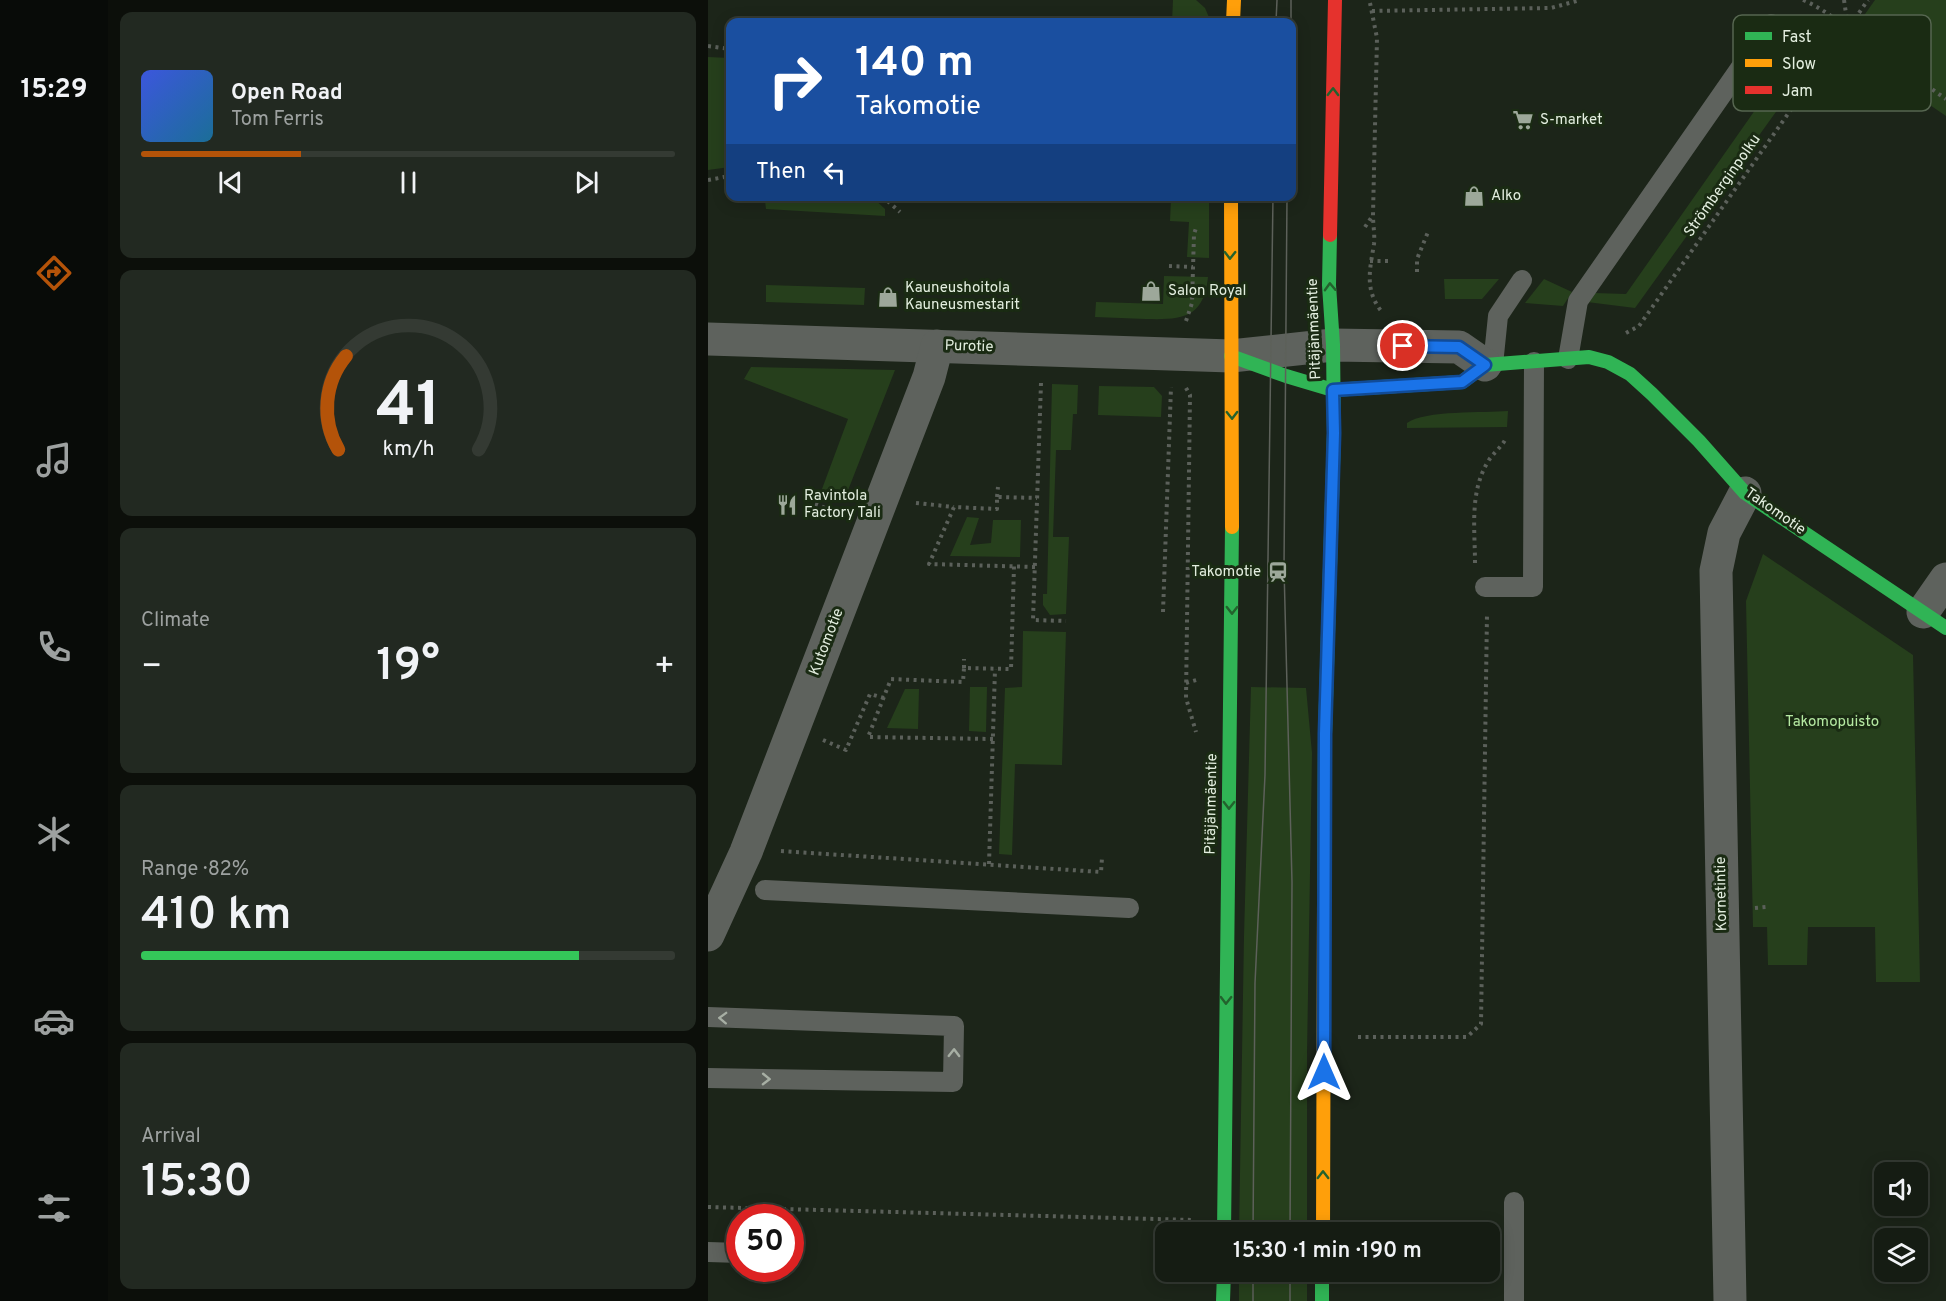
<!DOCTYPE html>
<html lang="en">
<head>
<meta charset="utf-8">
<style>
  :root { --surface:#151c13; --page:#222921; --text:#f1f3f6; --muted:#9da1a0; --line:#343a33; --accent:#b45309 }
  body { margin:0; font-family:Overpass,sans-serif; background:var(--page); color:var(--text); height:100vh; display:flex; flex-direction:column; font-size:22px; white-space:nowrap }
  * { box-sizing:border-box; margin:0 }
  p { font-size:20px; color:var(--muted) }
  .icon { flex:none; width:33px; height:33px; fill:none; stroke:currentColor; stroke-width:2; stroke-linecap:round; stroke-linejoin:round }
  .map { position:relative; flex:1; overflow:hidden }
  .side { display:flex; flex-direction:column; gap:12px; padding:12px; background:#0c0f0a; width:600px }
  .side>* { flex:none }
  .top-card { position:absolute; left:18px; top:18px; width:570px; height:183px; border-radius:12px; box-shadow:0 3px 15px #0003,0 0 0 2px var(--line); background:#1a4fa0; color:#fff; overflow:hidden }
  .buttons { position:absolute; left:1166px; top:1162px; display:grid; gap:12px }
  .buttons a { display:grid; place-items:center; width:54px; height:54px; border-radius:12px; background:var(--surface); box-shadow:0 3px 15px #0003,0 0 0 2px var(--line); font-size:30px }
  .speed { position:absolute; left:18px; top:1204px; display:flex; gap:12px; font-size:30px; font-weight:700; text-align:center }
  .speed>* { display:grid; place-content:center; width:78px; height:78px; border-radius:50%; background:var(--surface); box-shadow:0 3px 15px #0003,0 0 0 2px var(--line); line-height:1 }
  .speed .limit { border:9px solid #d22; background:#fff; color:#111 }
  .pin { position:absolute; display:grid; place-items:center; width:51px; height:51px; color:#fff; margin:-26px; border:3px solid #fff; border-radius:50%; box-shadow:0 2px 6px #0007 }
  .me { position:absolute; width:66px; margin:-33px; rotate:0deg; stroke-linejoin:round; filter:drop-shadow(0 0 4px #0008) }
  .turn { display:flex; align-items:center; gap:21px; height:126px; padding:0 30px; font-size:27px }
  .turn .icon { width:78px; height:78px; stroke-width:2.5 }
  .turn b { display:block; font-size:42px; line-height:51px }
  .then { display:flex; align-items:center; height:57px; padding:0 30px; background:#0003; gap:12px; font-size:22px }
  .big { font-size:45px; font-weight:600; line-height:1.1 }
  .side .card { flex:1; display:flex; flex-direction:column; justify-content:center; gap:9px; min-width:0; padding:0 21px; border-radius:12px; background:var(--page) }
  .side .dial { align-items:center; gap:0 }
  .dial svg { height:156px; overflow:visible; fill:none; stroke:var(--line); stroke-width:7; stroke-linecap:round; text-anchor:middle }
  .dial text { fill:var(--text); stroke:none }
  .song { display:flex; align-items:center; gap:18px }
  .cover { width:72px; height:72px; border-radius:9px; background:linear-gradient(135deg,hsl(230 70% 55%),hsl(200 70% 35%)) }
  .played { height:6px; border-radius:3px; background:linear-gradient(90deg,var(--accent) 30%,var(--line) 30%) }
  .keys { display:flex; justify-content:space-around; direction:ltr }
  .heat { display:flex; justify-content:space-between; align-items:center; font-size:33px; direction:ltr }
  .charge { height:9px; border-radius:4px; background:linear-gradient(90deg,#34c759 82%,var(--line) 0) }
  .trip { position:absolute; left:447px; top:1222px; width:345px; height:60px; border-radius:12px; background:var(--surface); box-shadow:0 3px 15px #0003,0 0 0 2px var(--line); font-weight:600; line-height:60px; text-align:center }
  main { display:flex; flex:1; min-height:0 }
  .tabs { display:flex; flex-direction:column; width:108px; justify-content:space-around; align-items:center; background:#080b08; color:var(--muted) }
  .tabs .icon { width:42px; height:42px }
  .tabs .current { color:var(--accent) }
  .tabs b { font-size:27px; color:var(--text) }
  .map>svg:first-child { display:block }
</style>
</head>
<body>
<main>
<nav class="tabs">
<b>15:29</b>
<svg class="icon current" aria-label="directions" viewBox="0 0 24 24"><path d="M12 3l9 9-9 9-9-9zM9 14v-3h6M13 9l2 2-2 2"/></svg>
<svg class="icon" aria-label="music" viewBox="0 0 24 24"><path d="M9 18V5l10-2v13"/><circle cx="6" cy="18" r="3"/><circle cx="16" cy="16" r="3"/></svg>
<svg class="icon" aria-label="phone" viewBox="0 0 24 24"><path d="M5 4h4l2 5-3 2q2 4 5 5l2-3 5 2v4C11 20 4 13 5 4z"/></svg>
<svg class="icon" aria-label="climate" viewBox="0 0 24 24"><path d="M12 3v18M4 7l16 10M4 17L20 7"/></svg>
<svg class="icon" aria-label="car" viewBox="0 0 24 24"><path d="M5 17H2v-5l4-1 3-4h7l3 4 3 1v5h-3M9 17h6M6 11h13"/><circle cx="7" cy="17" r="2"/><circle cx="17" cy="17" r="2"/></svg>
<svg class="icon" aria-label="filters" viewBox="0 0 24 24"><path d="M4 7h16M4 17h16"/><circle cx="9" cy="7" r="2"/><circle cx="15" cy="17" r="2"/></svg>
</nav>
<section class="side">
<div class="card">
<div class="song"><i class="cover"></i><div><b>Open Road</b><p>Tom Ferris</p></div></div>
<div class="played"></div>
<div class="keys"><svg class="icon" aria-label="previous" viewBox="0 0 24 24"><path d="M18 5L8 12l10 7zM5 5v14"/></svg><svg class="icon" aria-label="pause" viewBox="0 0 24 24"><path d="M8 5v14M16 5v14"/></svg><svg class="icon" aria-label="next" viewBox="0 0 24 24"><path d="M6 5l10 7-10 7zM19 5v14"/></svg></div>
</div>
<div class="card dial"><svg viewBox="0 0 100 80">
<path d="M14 69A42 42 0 1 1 86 69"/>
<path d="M14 69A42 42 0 0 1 18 21" stroke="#b45309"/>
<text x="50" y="56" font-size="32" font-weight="700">41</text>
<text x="50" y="72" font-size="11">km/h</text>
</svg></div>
<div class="card"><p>Climate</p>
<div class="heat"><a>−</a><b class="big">19°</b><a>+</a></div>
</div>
<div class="card"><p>Range · 82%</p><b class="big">410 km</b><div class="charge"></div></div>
<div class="card"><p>Arrival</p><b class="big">15:30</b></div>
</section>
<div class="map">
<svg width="1238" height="1301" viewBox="0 0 1238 1301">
  <rect width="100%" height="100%" fill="#1c2519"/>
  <g fill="#263f1c">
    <polygon points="465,0 488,0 497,8 503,22 464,22"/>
    <polygon points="1167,0 1238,0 1238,116 1137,47 1150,24"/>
    <path d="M1101,18c9,2 16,8 20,16l-2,7 -192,267 -48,-6 7,-9 32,1 179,-255 -2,-15z"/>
    <polygon points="0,57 22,58 22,167 0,170"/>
    <polygon points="65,196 164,197 177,209 177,216 58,209 57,201"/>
    <polygon points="463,199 501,201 501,258 479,257 481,222 462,221"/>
    <path d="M456,276l44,1c-4,41 -26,43 -62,42 -17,-1 -34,-1 -51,-2l1,-15 67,2z"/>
    <polygon points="736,279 791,279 774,299 737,299"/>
    <polygon points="836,279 864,292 855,306 817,303"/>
    <polygon points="58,285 157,288 156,305 58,302"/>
    <polygon points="43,367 187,370 137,498 114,489 140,419 36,379"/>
    <polygon points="344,384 370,385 369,414 365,414 363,450 348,450 345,537 361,537 358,614 342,615 335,605 335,594 339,594"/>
    <polygon points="391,386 446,387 454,396 453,417 390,415"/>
    <path d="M800,411l-1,16 -100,1v-5c18,-13 77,-10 101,-12z"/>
    <polygon points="259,517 271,518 262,545 283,543 285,520 313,520 312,557 242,556"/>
    <polygon points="1055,554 1205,655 1212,982 1168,982 1167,927 1100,927 1099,965 1060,965 1059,927 1045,927 1038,601"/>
    <polygon points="315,631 358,632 354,765 307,764 304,855 291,854 297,688 314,687"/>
    <polygon points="262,687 279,687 278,732 261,731"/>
    <polygon points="543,687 598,688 604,753 599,1054 599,1233 531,1233 536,936"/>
    <polygon points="197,689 211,689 210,729 179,728"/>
    <rect x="531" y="1272" width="68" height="29"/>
  </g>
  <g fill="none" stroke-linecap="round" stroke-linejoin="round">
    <g stroke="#5b605a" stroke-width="4" stroke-dasharray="3 4.5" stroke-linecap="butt">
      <path d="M1095,0c24,10 41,27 62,42 26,20 54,38 81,57"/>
      <polyline points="1136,0 1140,27"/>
      <path d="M662,3l7,35 -4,177c0,10 2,20 1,29 -4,25 -10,46 8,68"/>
      <polyline points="664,11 843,8 872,0"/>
      <polyline points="0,46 22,49"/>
      <polyline points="0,180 22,176"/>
      <polyline points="174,196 192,212"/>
      <polyline points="657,227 665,215"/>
      <polyline points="662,261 682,261"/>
      <polyline points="461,266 485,267"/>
      <polyline points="709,272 709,259 720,232"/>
      <polyline points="478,321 484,303 486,234 488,228"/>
      <polyline points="918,333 931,326 1160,0"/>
      <polyline points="333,383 325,620 358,621"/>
      <polyline points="478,388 482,395 478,698 488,732"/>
      <polyline points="289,497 290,487"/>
      <polyline points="208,503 246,507"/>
      <polyline points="107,504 133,514"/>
      <path d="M767,563c0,-34 -6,-72 14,-103 5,-8 13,-13 17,-22"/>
      <polyline points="327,567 221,564 246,507 289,509 289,497 329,498"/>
      <polyline points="455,612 463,387"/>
      <polyline points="256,668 256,659"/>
      <polyline points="478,683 492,679"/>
      <polyline points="285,739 160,737 183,679 255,682 256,668 303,669 306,566"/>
      <polyline points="115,740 138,750 162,694 176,698"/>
      <polyline points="73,851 393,872 394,858"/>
      <polyline points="281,864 287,669"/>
      <polyline points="1047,908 1058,907"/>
      <polyline points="650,1037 759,1037 773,1024 779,614"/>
      <polyline points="0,1207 485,1220"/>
    </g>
    <g stroke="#5e625d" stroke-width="20">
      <polyline points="860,359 870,301 1063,24"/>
      <polyline points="785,365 790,316 814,280"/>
      <polyline points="777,587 825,587 826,362"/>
      <polyline points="57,890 421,908"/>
      <polyline points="0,1017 246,1026 245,1082 0,1078"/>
      <polyline points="806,1202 806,1301"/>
      <polyline points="0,1252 32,1253"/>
    </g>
    <g stroke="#5e625d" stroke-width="33">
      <polyline points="0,339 523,356 625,345 751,347 777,365"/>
      <polyline points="1215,612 1238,579"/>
      <polyline points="0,935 38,852 221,377 229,346"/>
      <polyline points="1022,1301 1008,571 1016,533 1037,493"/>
    </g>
    <g stroke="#30b455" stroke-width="14">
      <polyline points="523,356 578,376 625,390 754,382 777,365 881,357 900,362 922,374 944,394 991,441 1037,493 1238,628"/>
      <polyline points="616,902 617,734 626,433 625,345 621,285 622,235"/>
      <polyline points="516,1233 524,527"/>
      <polyline points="614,1272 614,1301"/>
      <polyline points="515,1301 516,1272"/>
    </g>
    <g stroke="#ff9f0a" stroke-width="14">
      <polyline points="525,22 526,0"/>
      <polyline points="523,196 524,527"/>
      <polyline points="615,1233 616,902"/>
    </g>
    <polyline stroke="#e5322d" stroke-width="14" points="622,235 627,0"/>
    <g stroke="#5d615a" stroke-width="1.5">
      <polyline points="568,22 569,0"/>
      <polyline points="583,22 583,0"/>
      <polyline points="579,196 576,568 584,882 582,1233"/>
      <polyline points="545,1233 547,983 557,775 565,196"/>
      <polyline points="545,1301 545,1272"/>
      <polyline points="582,1301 582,1272"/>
    </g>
  </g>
  <defs><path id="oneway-chevron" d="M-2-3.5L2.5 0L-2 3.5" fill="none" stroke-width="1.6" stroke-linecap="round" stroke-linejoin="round" transform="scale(1.5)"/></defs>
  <g stroke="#23622d">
    <use href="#oneway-chevron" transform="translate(625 92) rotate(-89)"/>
    <use href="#oneway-chevron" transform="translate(522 255) rotate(91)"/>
    <use href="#oneway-chevron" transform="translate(622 287) rotate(-92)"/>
    <use href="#oneway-chevron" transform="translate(524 415) rotate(89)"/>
    <use href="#oneway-chevron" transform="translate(524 610) rotate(90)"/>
    <use href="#oneway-chevron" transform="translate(521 805) rotate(91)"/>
    <use href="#oneway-chevron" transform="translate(518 1000) rotate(91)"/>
    <use href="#oneway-chevron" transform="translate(615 1175) rotate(-90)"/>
  </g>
  <g stroke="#a7afa4">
    <use href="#oneway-chevron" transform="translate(15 1018) rotate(-178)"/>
    <use href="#oneway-chevron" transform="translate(246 1053) rotate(-89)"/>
    <use href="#oneway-chevron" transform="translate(58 1079) rotate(1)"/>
  </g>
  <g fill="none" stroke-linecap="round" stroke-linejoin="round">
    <g stroke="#114b97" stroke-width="15">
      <polyline id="route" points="616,1072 617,734 626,433 625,390 754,382 777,365 751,347 695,346"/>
    </g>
    <use href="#route" stroke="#1a73e8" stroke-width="10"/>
  </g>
  <defs>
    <g id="supermarket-bare" transform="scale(1.62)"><path d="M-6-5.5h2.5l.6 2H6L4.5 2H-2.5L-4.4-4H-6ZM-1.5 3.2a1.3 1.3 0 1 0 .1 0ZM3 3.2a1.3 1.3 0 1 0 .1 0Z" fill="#9da89a" stroke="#1a2b13" stroke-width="2.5" paint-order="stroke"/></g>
    <g id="shop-bare" transform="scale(1.62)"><path d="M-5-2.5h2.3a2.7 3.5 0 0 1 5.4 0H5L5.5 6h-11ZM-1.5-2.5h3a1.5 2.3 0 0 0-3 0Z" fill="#9da89a" stroke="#1a2b13" stroke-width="2.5" paint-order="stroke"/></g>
    <g id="restaurant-bare" transform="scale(1.62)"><path d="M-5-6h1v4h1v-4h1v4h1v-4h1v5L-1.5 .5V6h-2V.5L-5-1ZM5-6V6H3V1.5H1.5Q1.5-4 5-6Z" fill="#9da89a" stroke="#1a2b13" stroke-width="2.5" paint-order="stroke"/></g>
    <g id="station-bare" transform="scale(1.62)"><path d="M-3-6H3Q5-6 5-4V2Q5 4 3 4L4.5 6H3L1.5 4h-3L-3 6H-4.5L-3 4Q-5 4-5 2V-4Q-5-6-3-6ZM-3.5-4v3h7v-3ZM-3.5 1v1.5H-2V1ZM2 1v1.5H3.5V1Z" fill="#9da89a" stroke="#1a2b13" stroke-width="2.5" paint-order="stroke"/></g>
  </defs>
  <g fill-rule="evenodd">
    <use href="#supermarket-bare" x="815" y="120"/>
    <use href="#shop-bare" x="766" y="196"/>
    <use href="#shop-bare" x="443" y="291"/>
    <use href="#shop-bare" x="180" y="297"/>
    <use href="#restaurant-bare" x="79" y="505"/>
    <use href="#station-bare" x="570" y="572"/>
  </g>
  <g text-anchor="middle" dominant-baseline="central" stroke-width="6" stroke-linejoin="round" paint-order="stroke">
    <g font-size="15" fill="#e3eedf" stroke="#1a2b13" text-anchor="start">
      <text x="832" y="120">S-market</text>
      <text x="783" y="196">Alko</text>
      <text x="197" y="288">Kauneushoitola<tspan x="197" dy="17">Kauneusmestarit</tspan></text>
      <text x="460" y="291">Salon Royal</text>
      <text x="96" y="496">Ravintola<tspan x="96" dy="17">Factory Tali</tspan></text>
      <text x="553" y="572" text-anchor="end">Takomotie</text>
    </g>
    <g font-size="15" fill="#e3eedf" stroke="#1a2b13">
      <text transform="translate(1015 186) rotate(-55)">Strömberginpolku</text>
      <text transform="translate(607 329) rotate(-92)">Pitäjänmäentie</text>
      <text transform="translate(261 347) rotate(2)">Purotie</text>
      <text transform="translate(1067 512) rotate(35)">Takomotie</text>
      <text transform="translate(119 642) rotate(-69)">Kutomotie</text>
      <text transform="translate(504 804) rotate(-89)">Pitäjänmäentie</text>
      <text transform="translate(1014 894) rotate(-91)">Kornetintie</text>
    </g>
    <g font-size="15" fill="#b5e9a2" stroke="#1a2b13">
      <text x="1124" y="722">Takomopuisto</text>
    </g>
  </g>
  <rect x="1025" y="15" width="198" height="96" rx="9" fill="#1a2b13" stroke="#566650" stroke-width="1.5"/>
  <rect x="1037" y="32" width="27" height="8" fill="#30b455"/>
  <rect x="1037" y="59" width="27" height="8" fill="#ff9f0a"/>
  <rect x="1037" y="86" width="27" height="8" fill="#e5322d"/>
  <g font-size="16" fill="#e3eedf">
    <text x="1074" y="42">Fast</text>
    <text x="1074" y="69">Slow</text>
    <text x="1074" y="96">Jam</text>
  </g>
</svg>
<div class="buttons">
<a><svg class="icon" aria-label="sound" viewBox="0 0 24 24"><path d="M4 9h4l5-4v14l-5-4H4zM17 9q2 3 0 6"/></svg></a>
<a><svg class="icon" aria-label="layers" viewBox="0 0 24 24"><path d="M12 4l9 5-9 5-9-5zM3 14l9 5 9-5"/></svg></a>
</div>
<div class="speed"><div class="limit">50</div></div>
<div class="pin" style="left:695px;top:346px;background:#d93025"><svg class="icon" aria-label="arrive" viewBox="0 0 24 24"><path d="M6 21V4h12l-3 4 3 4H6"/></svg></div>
<svg class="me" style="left:616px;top:1072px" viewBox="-20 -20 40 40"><path d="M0-17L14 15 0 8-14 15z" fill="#1a73e8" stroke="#fff" stroke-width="4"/></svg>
<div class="trip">15:30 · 1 min · 190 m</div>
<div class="top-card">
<div class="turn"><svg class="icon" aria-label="right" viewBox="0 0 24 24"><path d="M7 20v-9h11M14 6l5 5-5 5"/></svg><div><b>140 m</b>Takomotie</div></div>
<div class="then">Then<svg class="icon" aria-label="left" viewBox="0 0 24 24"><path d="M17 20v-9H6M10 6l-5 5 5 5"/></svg></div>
</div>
</div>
</main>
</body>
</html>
